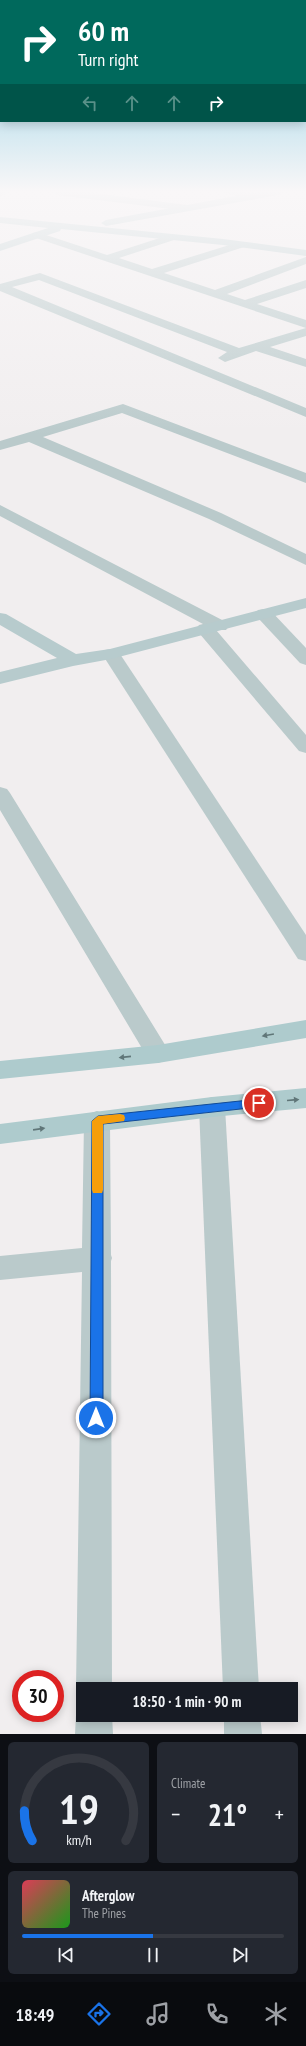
<!DOCTYPE html>
<html lang="en">
<head>
<meta charset="utf-8">
<style>
  :root { --surface:#171b24; --page:#242831; --text:#f1f3f6; --muted:#9ea1a6; --line:#363941; --accent:#1a73e8 }
  body { margin:0; font-family:"PT Sans Narrow",sans-serif; background:var(--page); color:var(--text); height:100vh; display:flex; flex-direction:column; font-size:15px; white-space:nowrap }
  * { box-sizing:border-box; margin:0 }
  p { font-size:13px; color:var(--muted) }
  .icon { flex:none; width:22px; height:22px; fill:none; stroke:currentColor; stroke-width:2; stroke-linecap:round; stroke-linejoin:round }
  .map { position:relative; height:1734px; overflow:hidden }
  .drawer { display:flex; flex-direction:column; gap:8px; padding:8px; background:#0d0f14; flex:1 }
  .drawer>* { flex:none }
  .banner { position:absolute; left:0px; top:0px; width:306px; height:122px; box-shadow:0 2px 10px #0003; background:#00695c; color:#fff; overflow:hidden }
  .speed { position:absolute; left:12px; top:1670px; display:flex; gap:8px; font-size:20px; font-weight:700; text-align:center }
  .speed>* { display:grid; place-content:center; width:52px; height:52px; border-radius:50%; background:var(--surface); box-shadow:0 2px 10px #0003; line-height:1 }
  .speed .limit { border:6px solid #d22; background:#fff; color:#111 }
  .pin { position:absolute; display:grid; place-items:center; width:34px; height:34px; color:#fff; margin:-17px; border:2px solid #fff; border-radius:50%; box-shadow:0 1px 4px #0007 }
  .me { position:absolute; width:44px; margin:-22px; rotate:0deg; stroke-linejoin:round; filter:drop-shadow(0 0 3px #0008) }
  .turn { display:flex; align-items:center; gap:14px; height:84px; padding:0 12px; font-size:18px }
  .turn .icon { width:52px; height:52px; stroke-width:2.5 }
  .turn b { display:block; font-size:28px; line-height:34px }
  .lanes { display:flex; align-items:center; height:38px; padding:0 12px; background:#0003; justify-content:center; gap:20px; direction:ltr }
  .lanes .off { opacity:.35 }
  .big { font-size:30px; font-weight:700; line-height:1.1 }
  .drawer .widget { flex:1; display:flex; flex-direction:column; justify-content:center; gap:6px; min-width:0; padding:0 14px; border-radius:6px; background:var(--page) }
  .drawer .dial { align-items:center; gap:0 }
  .dial svg { height:104px; overflow:visible; fill:none; stroke:var(--line); stroke-width:7; stroke-linecap:round; text-anchor:middle }
  .dial text { fill:var(--text); stroke:none }
  .song { display:flex; align-items:center; gap:12px }
  .cover { width:48px; height:48px; border-radius:6px; background:linear-gradient(135deg,hsl(350 70% 55%),hsl(120 70% 35%)) }
  .played { height:4px; border-radius:2px; background:linear-gradient(90deg,var(--accent) 50%,var(--line) 50%) }
  .keys { display:flex; justify-content:space-around; direction:ltr }
  .heat { display:flex; justify-content:space-between; align-items:center; font-size:22px; direction:ltr }
  .drawer .tiles { flex:1; display:grid; gap:8px; grid-template-columns:1fr 1fr }
  .widget:last-child { grid-column:span 2 }
  .trip { position:absolute; left:76px; top:1682px; width:222px; height:40px; border-radius:0px; background:var(--surface); box-shadow:0 2px 10px #0003; font-weight:700; line-height:40px; text-align:center }
  .tabs { display:flex; height:64px; justify-content:space-around; align-items:center; background:#090b0e; color:var(--muted) }
  .tabs .icon { width:28px; height:28px }
  .tabs .selected { color:var(--accent) }
  .tabs b { font-size:18px; color:var(--text) }
  .map>svg:first-child { display:block }
</style>
</head>
<body>
<div class="map">
<svg width="306" height="1734" viewBox="0 0 306 1734">
  <rect width="100%" height="100%" fill="#f1eeef"/>
  <g fill="none" stroke-linecap="round" stroke-linejoin="round">
    <g fill="#bacacb" fill-rule="evenodd">
      <polygon points="0,192 8,192 0,197"/>
      <polygon points="52,192 86,192 187,205 192,208 187,211 57,195"/>
      <polygon points="222,192 245,192 256,195 257,197 252,200"/>
      <polygon points="37,232 107,255 169,235 177,235 178,237 177,239 119,258 152,269 239,242 247,242 249,244 247,246 164,273 215,290 306,257 306,264 227,294 245,300 306,280 306,288 257,304 306,320 306,328 33,237 32,235 33,233"/>
      <polygon points="40,273 239,348 306,328 306,336 270,347 306,359 306,367 256,351 225,362 218,358 227,352 39,280 12,287 306,408 306,417 0,291 0,284"/>
      <polygon points="123,404 306,473 306,483 122,413 43,437 221,513 306,554 306,565 209,519 29,442 0,450 0,441"/>
      <polygon points="0,505 226,622 229,626 226,630 216,630 306,735 306,753 299,751 199,633 196,629 199,625 203,624 0,516"/>
      <polygon points="264,609 270,610 306,648 306,665 300,663 258,618 255,614 258,610"/>
      <polygon points="111,649 117,650 120,654 306,935 306,961 298,959 102,654 105,650"/>
      <polygon points="0,787 7,789 10,793 167,1048 171,1054 167,1060 158,1063 149,1060 0,810"/>
      <polygon points="212,1097 221,1100 225,1107 259,1689 223,1689 199,1107 203,1100"/>
      <polygon points="97,1111 106,1114 110,1121 111,1255 112,1258 111,1261 112,1689 83,1689 83,1715 112,1715 113,1734 75,1734 76,1715 81,1702 76,1689 82,1272 0,1280 0,1256 82,1248 84,1121 88,1114"/>
      <polygon points="224,1715 260,1715 262,1734 224,1734"/>
    </g>
    <g fill="#b7cbcd" fill-rule="evenodd">
      <polygon points="258,192 283,192 278,195 106,226 101,223 106,220"/>
      <polygon points="0,217 223,239 306,250 306,256 223,245 61,229 60,231 0,251 0,244 48,228 0,223"/>
      <polygon points="306,598 306,608 111,659 73,666 0,684 0,672 57,658 0,625 0,613 6,614 76,654 110,649"/>
    </g>
    <g fill="#aecbcd" fill-rule="evenodd">
      <polygon points="306,1020 306,1038 158,1063 0,1079 0,1061 158,1045"/>
      <polygon points="306,1088 306,1108 212,1117 0,1144 0,1124 212,1097"/>
    </g>
  </g>
  <defs><path id="oneway-solid" d="M-6-.8H1V-3.2L6.5 0L1 3.2V.8H-6Z"/></defs>
  <g fill="#607678">
    <use href="#oneway-solid" transform="translate(268 1035) rotate(170)"/>
    <use href="#oneway-solid" transform="translate(125 1057) rotate(174)"/>
    <use href="#oneway-solid" transform="translate(293 1100) rotate(-5)"/>
    <use href="#oneway-solid" transform="translate(39 1129) rotate(-8)"/>
  </g>
  <linearGradient id="sky" x2="0" y2="1"><stop stop-color="#82cae2"/><stop offset="0.44" stop-color="#f9f7f8"/><stop offset="1" stop-color="#f9f7f8" stop-opacity="0"/></linearGradient>
  <rect width="306" height="435" fill="url(#sky)"/>
  <polygon fill="#1a73e8" stroke="#114b97" points="259,1099 265,1103 259,1107 103,1124 103,1418 101,1422 96,1424 92,1422 90,1418 92,1121 98,1116"/>
  <polygon fill="#f59e0b" points="120,1114 124,1115 125,1118 124,1121 103,1124 103,1190 102,1193 93,1193 92,1190 92,1121 98,1116"/>
</svg>
<div class="speed"><div class="limit">30</div></div>
<div class="pin" style="left:259px;top:1103px;background:#d93025"><svg class="icon" aria-label="arrive" viewBox="0 0 24 24"><path d="M6 21V4h12l-3 4 3 4H6"/></svg></div>
<svg class="me" style="left:96px;top:1418px" viewBox="-20 -20 40 40"><circle r="17" fill="#1a73e8" stroke="#fff" stroke-width="3"/><path d="M0-11L8 9 0 5-8 9z" fill="#fff"/></svg>
<div class="trip">18:50 · 1 min · 90 m</div>
<div class="banner">
<div class="turn"><svg class="icon" aria-label="right" viewBox="0 0 24 24"><path d="M7 20v-9h11M14 6l5 5-5 5"/></svg><div><b>60 m</b>Turn right</div></div>
<div class="lanes"><svg class="icon off" aria-label="left" viewBox="0 0 24 24"><path d="M17 20v-9H6M10 6l-5 5 5 5"/></svg><svg class="icon off" aria-label="ahead" viewBox="0 0 24 24"><path d="M12 20V5M6 11l6-6 6 6"/></svg><svg class="icon off" aria-label="ahead" viewBox="0 0 24 24"><path d="M12 20V5M6 11l6-6 6 6"/></svg><svg class="icon" aria-label="right" viewBox="0 0 24 24"><path d="M7 20v-9h11M14 6l5 5-5 5"/></svg></div>
</div>
</div>
<section class="drawer">
<div class="tiles">
<div class="widget dial"><svg viewBox="0 0 100 80">
<path d="M14 69A42 42 0 1 1 86 69"/>
<path d="M14 69A42 42 0 0 1 8 46" stroke="#1a73e8"/>
<text x="50" y="56" font-size="32" font-weight="700">19</text>
<text x="50" y="72" font-size="11">km/h</text>
</svg></div>
<div class="widget"><p>Climate</p>
<div class="heat"><a>−</a><b class="big">21°</b><a>+</a></div>
</div>
<div class="widget">
<div class="song"><i class="cover"></i><div><b>Afterglow</b><p>The Pines</p></div></div>
<div class="played"></div>
<div class="keys"><svg class="icon" aria-label="previous" viewBox="0 0 24 24"><path d="M18 5L8 12l10 7zM5 5v14"/></svg><svg class="icon" aria-label="pause" viewBox="0 0 24 24"><path d="M8 5v14M16 5v14"/></svg><svg class="icon" aria-label="next" viewBox="0 0 24 24"><path d="M6 5l10 7-10 7zM19 5v14"/></svg></div>
</div>
</div>
</section>
<nav class="tabs">
<b>18:49</b>
<svg class="icon selected" aria-label="directions" viewBox="0 0 24 24"><path d="M12 3l9 9-9 9-9-9zM9 14v-3h6M13 9l2 2-2 2"/></svg>
<svg class="icon" aria-label="music" viewBox="0 0 24 24"><path d="M9 18V5l10-2v13"/><circle cx="6" cy="18" r="3"/><circle cx="16" cy="16" r="3"/></svg>
<svg class="icon" aria-label="phone" viewBox="0 0 24 24"><path d="M5 4h4l2 5-3 2q2 4 5 5l2-3 5 2v4C11 20 4 13 5 4z"/></svg>
<svg class="icon" aria-label="climate" viewBox="0 0 24 24"><path d="M12 3v18M4 7l16 10M4 17L20 7"/></svg>
</nav>
</body>
</html>
